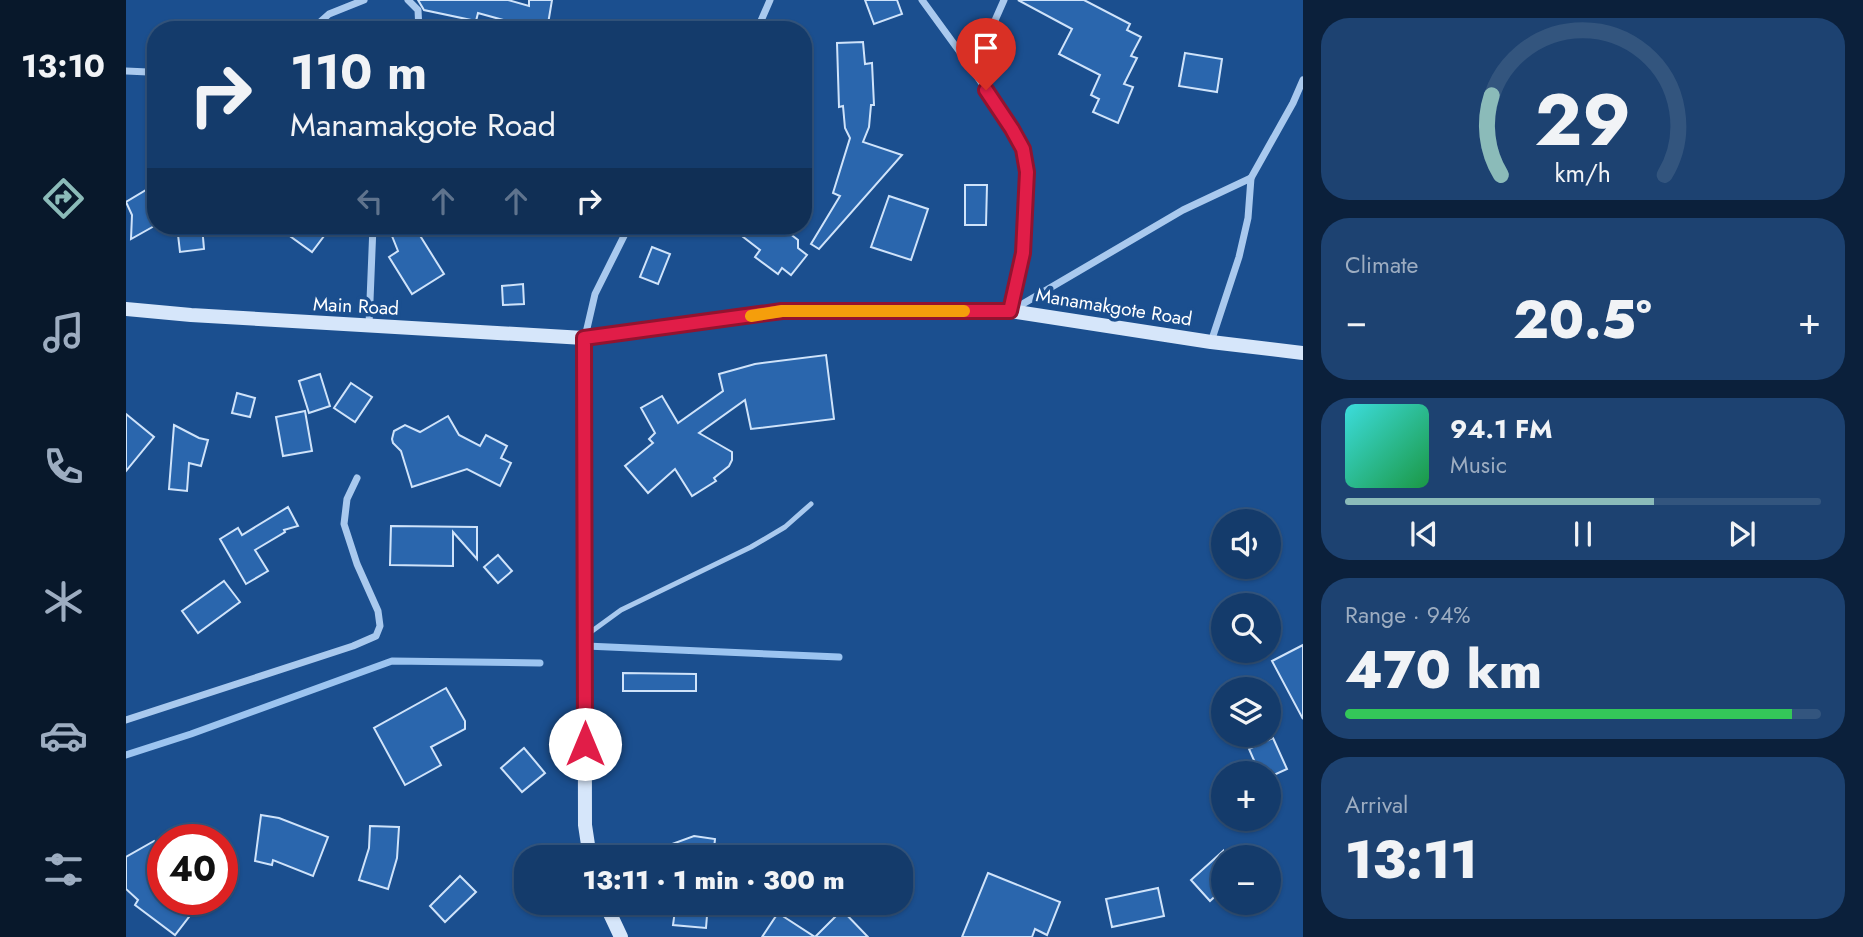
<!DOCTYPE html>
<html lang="en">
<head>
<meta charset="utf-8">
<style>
  :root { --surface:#143b6b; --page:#1d4271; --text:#f1f3f6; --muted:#9dadc1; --line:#33557e; --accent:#8bbbb9 }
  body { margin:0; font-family:Jost,sans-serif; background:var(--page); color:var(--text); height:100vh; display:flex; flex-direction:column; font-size:26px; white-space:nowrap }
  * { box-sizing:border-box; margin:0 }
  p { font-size:23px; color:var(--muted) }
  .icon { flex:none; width:38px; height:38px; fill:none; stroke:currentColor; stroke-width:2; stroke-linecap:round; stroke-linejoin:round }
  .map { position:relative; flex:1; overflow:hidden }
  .side { display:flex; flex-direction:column; gap:18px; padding:18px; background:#0b203b; width:560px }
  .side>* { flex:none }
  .banner { position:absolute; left:21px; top:21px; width:665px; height:214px; border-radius:28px; box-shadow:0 2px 5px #0004,0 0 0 2px var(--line); background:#143b6b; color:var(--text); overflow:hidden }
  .tools { position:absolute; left:1085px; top:509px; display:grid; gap:14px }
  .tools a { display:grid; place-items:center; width:70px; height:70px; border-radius:50%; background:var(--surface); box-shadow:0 2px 5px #0004,0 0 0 2px var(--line); font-size:35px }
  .speed { position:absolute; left:21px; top:824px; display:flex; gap:14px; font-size:35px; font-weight:700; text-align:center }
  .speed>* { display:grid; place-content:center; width:91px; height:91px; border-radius:50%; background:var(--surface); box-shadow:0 2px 5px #0004,0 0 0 2px var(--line); line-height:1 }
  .speed .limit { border:10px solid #d22; background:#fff; color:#111 }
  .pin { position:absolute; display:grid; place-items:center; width:60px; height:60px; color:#fff; margin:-72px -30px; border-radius:50% 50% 50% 0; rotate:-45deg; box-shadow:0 0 7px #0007 }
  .pin .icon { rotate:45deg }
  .me { position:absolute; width:77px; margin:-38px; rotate:0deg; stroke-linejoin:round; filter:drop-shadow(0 0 5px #0008) }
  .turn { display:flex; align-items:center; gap:24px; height:147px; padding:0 28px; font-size:32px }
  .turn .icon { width:91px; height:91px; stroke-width:2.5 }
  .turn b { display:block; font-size:49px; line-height:60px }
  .lanes { display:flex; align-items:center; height:66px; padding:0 28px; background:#0003; justify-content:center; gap:35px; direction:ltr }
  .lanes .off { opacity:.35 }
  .big { font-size:52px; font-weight:800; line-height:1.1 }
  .side .card { flex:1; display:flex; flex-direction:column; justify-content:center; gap:10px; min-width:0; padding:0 24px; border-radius:28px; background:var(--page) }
  .side .dial { align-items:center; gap:0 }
  .dial svg { height:182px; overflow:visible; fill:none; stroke:var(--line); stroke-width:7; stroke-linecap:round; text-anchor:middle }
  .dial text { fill:var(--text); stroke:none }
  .song { display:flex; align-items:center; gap:21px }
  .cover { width:84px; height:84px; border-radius:10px; background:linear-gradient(135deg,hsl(180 70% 55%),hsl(140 70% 35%)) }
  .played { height:7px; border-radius:4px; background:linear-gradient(90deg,var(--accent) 65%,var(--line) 65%) }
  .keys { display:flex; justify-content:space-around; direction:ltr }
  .heat { display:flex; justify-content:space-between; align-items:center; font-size:38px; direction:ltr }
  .charge { height:10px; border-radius:5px; background:linear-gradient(90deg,#34c759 94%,var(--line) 0) }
  .trip { position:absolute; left:388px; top:845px; width:399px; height:70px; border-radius:28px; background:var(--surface); box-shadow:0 2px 5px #0004,0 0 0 2px var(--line); font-weight:800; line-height:70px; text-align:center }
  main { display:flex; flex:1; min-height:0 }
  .tabs { display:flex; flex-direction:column; width:126px; justify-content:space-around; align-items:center; background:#08182b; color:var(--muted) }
  .tabs .icon { width:49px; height:49px }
  .tabs .active { color:var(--accent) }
  .tabs b { font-size:32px; color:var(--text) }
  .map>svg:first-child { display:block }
</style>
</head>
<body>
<main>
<nav class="tabs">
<b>13:10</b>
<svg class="icon active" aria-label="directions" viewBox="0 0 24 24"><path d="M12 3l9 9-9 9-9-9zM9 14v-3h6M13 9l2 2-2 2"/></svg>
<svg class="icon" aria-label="music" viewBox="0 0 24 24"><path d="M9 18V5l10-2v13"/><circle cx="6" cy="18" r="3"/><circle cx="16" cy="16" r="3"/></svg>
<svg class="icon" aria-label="phone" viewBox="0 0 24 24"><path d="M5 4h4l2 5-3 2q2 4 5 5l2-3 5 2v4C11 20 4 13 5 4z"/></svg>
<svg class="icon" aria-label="climate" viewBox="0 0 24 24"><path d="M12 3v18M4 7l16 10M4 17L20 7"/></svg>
<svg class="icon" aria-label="car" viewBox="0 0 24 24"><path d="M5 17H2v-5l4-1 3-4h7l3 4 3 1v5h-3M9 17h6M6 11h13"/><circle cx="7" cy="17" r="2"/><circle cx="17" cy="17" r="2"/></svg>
<svg class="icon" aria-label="filters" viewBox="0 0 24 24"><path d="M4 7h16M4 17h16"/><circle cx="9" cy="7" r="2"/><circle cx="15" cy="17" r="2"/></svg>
</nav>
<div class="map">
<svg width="1177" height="937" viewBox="0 0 1177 937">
  <rect width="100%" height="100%" fill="#1b4f8f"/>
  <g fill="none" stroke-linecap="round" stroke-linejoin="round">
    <g stroke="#9cc4f0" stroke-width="7">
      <polyline points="460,646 713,657"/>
      <polyline points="0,755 65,734 266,661 414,663"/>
    </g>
  </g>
  <g fill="#2a66ad" stroke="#cfe3fa" stroke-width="2">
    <polygon points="292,0 382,0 403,6 403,0 426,0 421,30 398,30 399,26 352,13 350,21 298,10"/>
    <polygon points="739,0 771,0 776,14 748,24"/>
    <polygon points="892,0 958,0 1004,24 1001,30 1015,37 1005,56 1011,58 998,84 1007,87 992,123 967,112 973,99 965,95 974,75 933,54 946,29"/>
    <polygon points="737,42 739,64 746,63 748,105 745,105 743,127 737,142 776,155 693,249 685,244 714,196 707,193 724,138 719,128 717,106 713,107 711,43"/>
    <polygon points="1059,53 1096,59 1091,92 1053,86"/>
    <polygon points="30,184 30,225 5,239 6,215 0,202"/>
    <polygon points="839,185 861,185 860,225 839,225"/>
    <polygon points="763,196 802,209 785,260 745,247"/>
    <polygon points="51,226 76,226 78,249 54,252"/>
    <polygon points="150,226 183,226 198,236 186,252"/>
    <polygon points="262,226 288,226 318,274 286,294 263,257 272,251"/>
    <polygon points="603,226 654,226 672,240 672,248 681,255 665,275 656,268 652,274 629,257 634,250"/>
    <polygon points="526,247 544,254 532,284 514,277"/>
    <polygon points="397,284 398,304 377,305 376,286"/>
    <polygon points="700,355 708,419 625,429 619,400 573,433 606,452 606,460 603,466 588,478 590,481 566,496 549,469 522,493 499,466 527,443 523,439 529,433 515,408 536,396 552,423 597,391 593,374 629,364"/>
    <polygon points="194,374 204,406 183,413 173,381"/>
    <polygon points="225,383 246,397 229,422 208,408"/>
    <polygon points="111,393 129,398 124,417 106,413"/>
    <polygon points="179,411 186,451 157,456 150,417"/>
    <polygon points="0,414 28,437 0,471"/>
    <polygon points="322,416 333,435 354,446 360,435 381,446 375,458 385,463 374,486 341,469 286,487 275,451 267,443 266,439 268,431 279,425 294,432"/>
    <polygon points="48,425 73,438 82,440 75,466 63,463 61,491 43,489"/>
    <polygon points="162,507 172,526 158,530 159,532 129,550 142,571 120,584 94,539 112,528 116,535"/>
    <polygon points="265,526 351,527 351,559 327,532 327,566 264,565"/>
    <polygon points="372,555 386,571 372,583 358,567"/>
    <polygon points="98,581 114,602 72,633 56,611"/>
    <polygon points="1177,645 1177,719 1146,661"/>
    <polygon points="497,673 570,674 570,691 497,691"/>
    <polygon points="320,688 339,721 339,729 305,747 315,765 279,785 248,728"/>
    <polygon points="1147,738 1161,769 1150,774 1134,774 1123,749"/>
    <polygon points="398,748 419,773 396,792 375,768"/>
    <polygon points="135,815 153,818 202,837 187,876 147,860 146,865 129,861"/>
    <polygon points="244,826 273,827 271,858 262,889 233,880 243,848"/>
    <polygon points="568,836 589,839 587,858 516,858 516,855"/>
    <polygon points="28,841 37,856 37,900 76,900 49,935 9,905 12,900 0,889 0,857"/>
    <polygon points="1097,851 1097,889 1084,901 1065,880"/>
    <polygon points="862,873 934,902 921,935 909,929 906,937 836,937"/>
    <polygon points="334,876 350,892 319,922 304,906"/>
    <polygon points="1032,888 1038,916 986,927 980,899"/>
    <polygon points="550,903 582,903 580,928 547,925"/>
    <polygon points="716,910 742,937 689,937"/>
    <polygon points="652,913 689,937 636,937"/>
  </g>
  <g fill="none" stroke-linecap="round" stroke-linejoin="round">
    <polyline stroke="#a9c9ee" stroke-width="5" points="462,634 495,610 625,547 659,527 685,504"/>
    <g stroke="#a9c9ee" stroke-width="7">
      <polyline points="282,0 292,10 293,30"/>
      <polyline points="796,0 847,70"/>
      <polyline points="878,0 847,70 886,129 897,149 901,172 897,253 884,311"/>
      <polyline points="185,30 203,14 238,0"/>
      <polyline points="631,30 644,0"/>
      <polyline points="0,71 22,72 30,75"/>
      <polyline points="888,309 1057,210 1125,178 1167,103 1177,80"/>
      <polyline points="243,325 247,226"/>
      <polyline points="459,337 469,294 503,226"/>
      <polyline points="1085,342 1113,257 1122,218 1125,178"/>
      <polyline points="0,720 227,646 250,636 254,626 252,611 231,564 218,524 221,499 231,478"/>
    </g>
    <g stroke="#d6e6fa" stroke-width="14">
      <polyline points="0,309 65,315 458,338 656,311 884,311 1085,342 1177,353"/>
      <polyline points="458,338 459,825 464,858"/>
      <polyline points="479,903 495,937"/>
    </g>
  </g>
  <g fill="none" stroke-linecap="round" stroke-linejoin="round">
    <g stroke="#92132f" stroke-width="18">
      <polyline id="route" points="459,744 458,338 656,311 884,311 897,253 901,172 897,149 886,129 860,90"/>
    </g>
    <use href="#route" stroke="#e11d48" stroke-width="12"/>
    <polyline stroke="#f59e0b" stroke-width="12" points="625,316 656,311 838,311"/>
  </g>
  <g text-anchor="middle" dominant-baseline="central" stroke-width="7" stroke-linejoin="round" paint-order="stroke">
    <g font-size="19" fill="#fff" stroke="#1b4f8f">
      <text transform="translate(230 306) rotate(3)">Main Road</text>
      <text transform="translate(988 307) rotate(9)">Manamakgote Road</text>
    </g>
  </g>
</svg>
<div class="tools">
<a><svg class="icon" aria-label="sound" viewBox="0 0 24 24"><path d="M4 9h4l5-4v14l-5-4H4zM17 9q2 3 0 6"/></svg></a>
<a><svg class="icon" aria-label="search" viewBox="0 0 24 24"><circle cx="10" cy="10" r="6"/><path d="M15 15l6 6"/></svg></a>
<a><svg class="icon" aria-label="layers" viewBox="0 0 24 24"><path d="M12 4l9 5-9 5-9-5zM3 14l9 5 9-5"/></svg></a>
<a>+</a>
<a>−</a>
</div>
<div class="speed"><div class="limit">40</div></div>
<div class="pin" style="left:860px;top:90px;background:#d93025"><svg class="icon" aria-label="arrive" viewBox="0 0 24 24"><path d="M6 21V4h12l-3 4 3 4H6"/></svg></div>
<svg class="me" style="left:459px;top:744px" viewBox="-20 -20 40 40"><circle r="19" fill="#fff"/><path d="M0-13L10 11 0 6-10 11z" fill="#e11d48"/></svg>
<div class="trip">13:11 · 1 min · 300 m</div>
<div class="banner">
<div class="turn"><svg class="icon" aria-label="right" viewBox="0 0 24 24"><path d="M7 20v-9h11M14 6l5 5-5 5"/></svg><div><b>110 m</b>Manamakgote Road</div></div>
<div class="lanes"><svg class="icon off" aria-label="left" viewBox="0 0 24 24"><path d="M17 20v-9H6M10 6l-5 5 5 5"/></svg><svg class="icon off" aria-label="ahead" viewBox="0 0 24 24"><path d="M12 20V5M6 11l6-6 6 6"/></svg><svg class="icon off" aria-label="ahead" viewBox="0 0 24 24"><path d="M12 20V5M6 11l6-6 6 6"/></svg><svg class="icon" aria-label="right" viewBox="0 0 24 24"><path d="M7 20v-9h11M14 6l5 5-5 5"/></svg></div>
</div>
</div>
<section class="side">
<div class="card dial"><svg viewBox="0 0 100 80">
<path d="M14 69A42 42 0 1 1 86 69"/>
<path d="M14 69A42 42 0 0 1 10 34" stroke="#8bbbb9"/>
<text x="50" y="56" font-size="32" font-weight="700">29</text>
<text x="50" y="72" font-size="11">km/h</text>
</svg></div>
<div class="card"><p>Climate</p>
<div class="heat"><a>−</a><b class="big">20.5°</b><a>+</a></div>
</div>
<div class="card">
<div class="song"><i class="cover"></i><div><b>94.1 FM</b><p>Music</p></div></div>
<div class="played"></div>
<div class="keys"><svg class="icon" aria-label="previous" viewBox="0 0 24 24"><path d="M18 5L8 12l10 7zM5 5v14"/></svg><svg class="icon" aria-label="pause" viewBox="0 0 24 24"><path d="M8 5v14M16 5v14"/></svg><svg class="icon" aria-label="next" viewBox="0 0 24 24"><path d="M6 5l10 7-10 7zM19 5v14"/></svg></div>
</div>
<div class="card"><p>Range · 94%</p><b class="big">470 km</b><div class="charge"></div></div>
<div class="card"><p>Arrival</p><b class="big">13:11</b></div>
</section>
</main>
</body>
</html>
